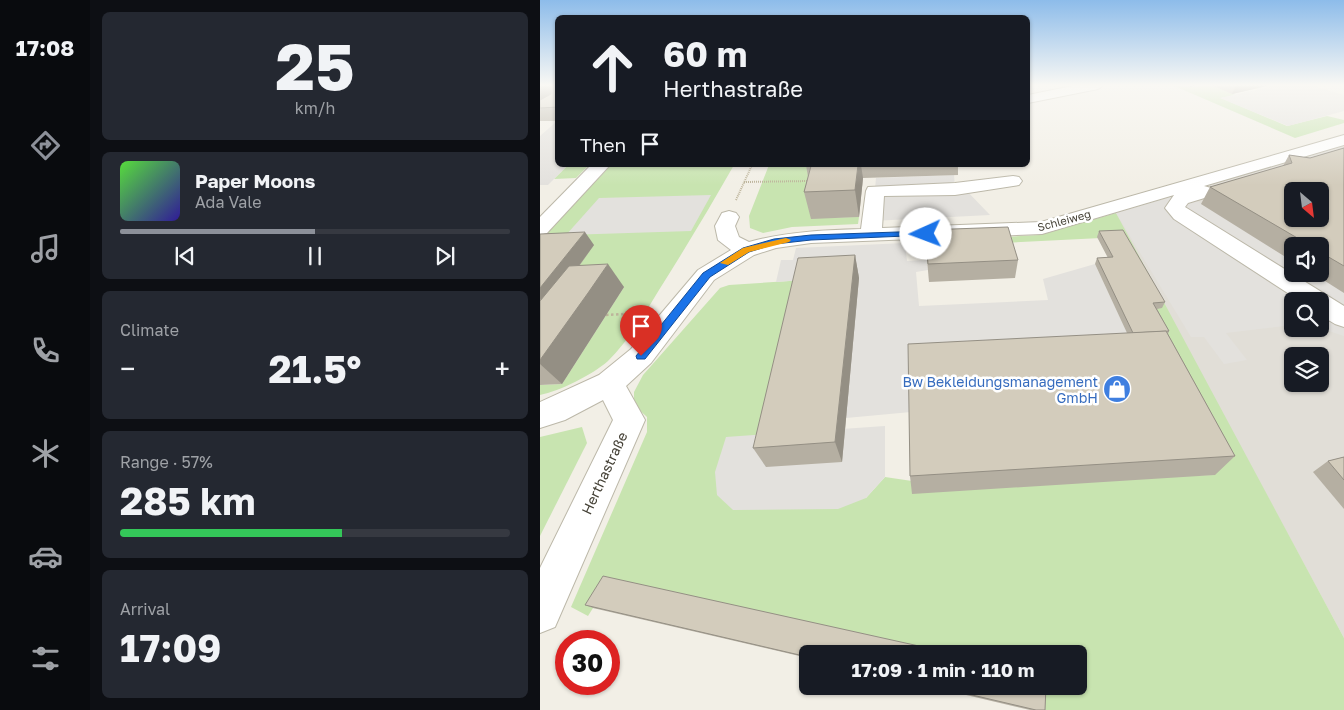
<!DOCTYPE html>
<html lang="en">
<head>
<meta charset="utf-8">
<style>
  :root { --surface:#171b24; --page:#242831; --text:#f1f3f6; --muted:#9ea1a6; --line:#363941; --accent:#8c9099 }
  body { margin:0; font-family:"Golos Text",sans-serif; background:var(--page); color:var(--text); height:100vh; display:flex; flex-direction:column; font-size:19px; white-space:nowrap }
  * { box-sizing:border-box; margin:0 }
  p { font-size:16px; color:var(--muted) }
  .icon { flex:none; width:28px; height:28px; fill:none; stroke:currentColor; stroke-width:2; stroke-linecap:round; stroke-linejoin:round }
  .map { position:relative; flex:1; overflow:hidden }
  .details { display:flex; flex-direction:column; gap:12px; padding:12px; background:#0d0f14; width:450px }
  .details>* { flex:none }
  .banner { position:absolute; left:15px; top:15px; width:475px; height:152px; border-radius:8px; box-shadow:0 1px 4px #0004; background:#171b24; color:var(--text); overflow:hidden }
  .needle { width:32px; rotate:152deg }
  .controls { position:absolute; left:744px; top:182px; display:grid; gap:10px }
  .controls a { display:grid; place-items:center; width:45px; height:45px; border-radius:8px; background:var(--surface); box-shadow:0 1px 4px #0004; font-size:25px }
  .speed { position:absolute; left:15px; top:630px; display:flex; gap:10px; font-size:25px; font-weight:700; text-align:center }
  .speed>* { display:grid; place-content:center; width:65px; height:65px; border-radius:50%; background:var(--surface); box-shadow:0 1px 4px #0004; line-height:1 }
  .speed .limit { border:8px solid #d22; background:#fff; color:#111 }
  .pin { position:absolute; display:grid; place-items:center; width:42px; height:42px; color:#fff; margin:-51px -21px; border-radius:50% 50% 50% 0; rotate:-45deg; box-shadow:0 0 5px #0007 }
  .pin .icon { rotate:45deg }
  .me { position:absolute; width:55px; margin:-28px; rotate:268deg; stroke-linejoin:round; filter:drop-shadow(0 0 4px #0008) }
  .turn { display:flex; align-items:center; gap:18px; height:105px; padding:0 25px; font-size:22px }
  .turn .icon { width:65px; height:65px; stroke-width:2.5 }
  .turn b { display:block; font-size:35px; line-height:42px }
  .then { display:flex; align-items:center; height:48px; padding:0 25px; background:#0003; gap:10px; font-size:19px }
  .big { font-size:38px; font-weight:700; line-height:1.1 }
  .details .widget { flex:1; display:flex; flex-direction:column; justify-content:center; gap:8px; min-width:0; padding:0 18px; border-radius:8px; background:var(--page) }
  .details .dial { align-items:center; gap:0 }
  .dial b { font-size:65px; line-height:1 }
  .song { display:flex; align-items:center; gap:15px }
  .cover { width:60px; height:60px; border-radius:8px; background:linear-gradient(135deg,hsl(110 70% 55%),hsl(250 70% 35%)) }
  .played { height:5px; border-radius:2px; background:linear-gradient(90deg,var(--accent) 50%,var(--line) 50%) }
  .keys { display:flex; justify-content:space-around; direction:ltr }
  .heat { display:flex; justify-content:space-between; align-items:center; font-size:28px; direction:ltr }
  .charge { height:8px; border-radius:4px; background:linear-gradient(90deg,#34c759 57%,var(--line) 0) }
  .trip { position:absolute; left:259px; top:645px; width:288px; height:50px; border-radius:8px; background:var(--surface); box-shadow:0 1px 4px #0004; font-weight:700; line-height:50px; text-align:center }
  main { display:flex; flex:1; min-height:0 }
  .tabs { display:flex; flex-direction:column; width:90px; justify-content:space-around; align-items:center; background:#090b0e; color:var(--muted) }
  .tabs .icon { width:35px; height:35px }
  .tabs .on { color:var(--accent) }
  .tabs b { font-size:22px; color:var(--text) }
  .map>svg:first-child { display:block }
</style>
</head>
<body>
<main>
<nav class="tabs">
<b>17:08</b>
<svg class="icon on" aria-label="directions" viewBox="0 0 24 24"><path d="M12 3l9 9-9 9-9-9zM9 14v-3h6M13 9l2 2-2 2"/></svg>
<svg class="icon" aria-label="music" viewBox="0 0 24 24"><path d="M9 18V5l10-2v13"/><circle cx="6" cy="18" r="3"/><circle cx="16" cy="16" r="3"/></svg>
<svg class="icon" aria-label="phone" viewBox="0 0 24 24"><path d="M5 4h4l2 5-3 2q2 4 5 5l2-3 5 2v4C11 20 4 13 5 4z"/></svg>
<svg class="icon" aria-label="climate" viewBox="0 0 24 24"><path d="M12 3v18M4 7l16 10M4 17L20 7"/></svg>
<svg class="icon" aria-label="car" viewBox="0 0 24 24"><path d="M5 17H2v-5l4-1 3-4h7l3 4 3 1v5h-3M9 17h6M6 11h13"/><circle cx="7" cy="17" r="2"/><circle cx="17" cy="17" r="2"/></svg>
<svg class="icon" aria-label="filters" viewBox="0 0 24 24"><path d="M4 7h16M4 17h16"/><circle cx="9" cy="7" r="2"/><circle cx="15" cy="17" r="2"/></svg>
</nav>
<section class="details">
<div class="widget dial"><b>25</b><p>km/h</p></div>
<div class="widget">
<div class="song"><i class="cover"></i><div><b>Paper Moons</b><p>Ada Vale</p></div></div>
<div class="played"></div>
<div class="keys"><svg class="icon" aria-label="previous" viewBox="0 0 24 24"><path d="M18 5L8 12l10 7zM5 5v14"/></svg><svg class="icon" aria-label="pause" viewBox="0 0 24 24"><path d="M8 5v14M16 5v14"/></svg><svg class="icon" aria-label="next" viewBox="0 0 24 24"><path d="M6 5l10 7-10 7zM19 5v14"/></svg></div>
</div>
<div class="widget"><p>Climate</p>
<div class="heat"><a>−</a><b class="big">21.5°</b><a>+</a></div>
</div>
<div class="widget"><p>Range · 57%</p><b class="big">285 km</b><div class="charge"></div></div>
<div class="widget"><p>Arrival</p><b class="big">17:09</b></div>
</section>
<div class="map">
<svg width="804" height="710" viewBox="0 0 804 710">
  <rect width="100%" height="100%" fill="#f2efe6"/>
  <path fill="#e1ded7" fill-rule="evenodd" d="M804,144v494l-229,-424zM752,191h28v28h-28zM752,246h28v28h-28zM752,301h28v28h-28zM752,356h28v28h-28z"/>
  <g fill="#c8e4b0">
    <polygon points="632,85 650,87 671,85 695,95 681,98 747,126 787,116 804,120 804,123 755,138"/>
    <polygon points="28,165 49,165 36,178 14,179"/>
    <path d="M71,165h123c-24,42 -49,84 -75,125 -15,25 -30,50 -51,71 -16,14 -48,30 -68,34v-10l22,-1 62,-97 -84,16v-62z"/>
    <polygon points="229,165 283,165 271,218 319,217 318,224 252,227 223,233 210,228 209,216"/>
    <polygon points="576,213 804,638 804,710 503,710 504,686 538,686 538,654 405,654 53,608 48,616 31,607 107,432 107,417 94,405 94,392 103,375 180,288 189,285 264,280 233,433 326,498 345,477 372,481 675,475 581,237 366,248 365,243 499,235"/>
    <polygon points="42,427 47,443 0,536 0,437"/>
  </g>
  <g fill="#e3e1dd">
    <polygon points="739,85 771,85 804,95 804,111 748,126 680,98"/>
    <polygon points="15,123 18,123 18,165 28,165 8,185 0,185 0,136"/>
    <polygon points="414,175 415,188 423,187 450,215 332,221 336,178"/>
    <polygon points="644,193 752,261 752,274 774,274 804,293 804,336 780,328 780,301 752,301 752,325 686,333 707,360 684,364 664,337 651,337 576,213"/>
    <polygon points="171,195 151,231 26,235 59,198"/>
    <polygon points="365,243 367,261 387,260 388,270 376,272 379,306 508,300 503,279 555,264 590,339 371,412 306,418 264,280 236,282 241,260 253,260 256,248"/>
    <polygon points="345,426 345,477 326,498 298,509 193,510 177,495 175,472 186,437"/>
  </g>
  <g fill="none" stroke-linecap="round" stroke-linejoin="round">
    <g stroke="#bcb8a9" stroke-width="2">
      <g id="minor">
        <polygon points="537,85 564,85 558,89 488,103 488,95"/>
        <path d="M804,135v10l-140,41 7,2 2,4 -2,4 -23,7 -3,4 159,99v21l-9,-3 -15,-9v-14h-20l-126,-82 -9,-11 9,-13 -132,39 -231,9 -35,5 -22,7 -40,25 -63,83 -25,23 19,34 -90,207 -15,6v-65l73,-148 -10,-20 -38,20 -25,8v-26l59,-27 32,-26 67,-79 33,-20 -13,-10 -3,-14 7,-13 7,-2 7,2 3,4 -4,9 4,11 10,5c37,-10 74,-12 112,-13l5,-38 2,-4 87,-4 58,-7 6,1 3,4 -3,4 -64,10 -71,1 -2,32 159,-6z"/>
        <polygon points="51,165 70,165 7,233 0,235 0,217"/>
      </g>
    </g>
    <g stroke="#bdb49b" stroke-width="2" stroke-dasharray="1 1" stroke-linecap="butt">
      <polyline points="204,182 270,181"/>
      <polyline points="196,200 212,165"/>
    </g>
    <polyline stroke="#bdb49b" stroke-width="2.5" stroke-dasharray="2.5 2.5" stroke-linecap="butt" points="66,315 104,313"/>
    <use href="#minor" fill="#fff" fill-rule="evenodd"/>
  </g>
  <g fill="#b5afa2">
    <rect x="0" y="85" width="18" height="36"/>
    <polygon points="671,85 731,85 692,94"/>
    <polygon points="804,148 804,293 774,274 780,274 780,246 752,246 752,261 661,204 670,187 743,166 749,155 770,158"/>
    <polygon points="266,165 418,165 418,175 323,178 319,217 271,219 264,192 268,177"/>
    <polygon points="385,230 478,260 475,278 389,282 386,248"/>
    <polygon points="559,231 625,302 622,308 617,309 629,331 628,334 695,456 675,475 372,494 370,476 587,333 555,264 557,258 568,258 557,237"/>
    <polygon points="0,234 54,245 40,265 84,287 22,384 0,385"/>
    <polygon points="315,255 319,278 302,462 226,467 213,448"/>
    <polygon points="804,457 804,509 773,472 788,461"/>
    <polygon points="45,605 268,654 268,658 53,608"/>
    <polygon points="388,686 506,686 505,710 490,710"/>
  </g>
  <g fill="#948f84">
    <polygon points="0,85 14,85 18,91 0,102"/>
    <polygon points="650,85 660,85 650,87"/>
    <polygon points="696,85 731,85 692,94"/>
    <polygon points="318,165 321,165 323,178 319,217 315,190"/>
    <polygon points="45,232 54,245 8,308 0,299 0,288"/>
    <polygon points="315,255 319,278 302,462 295,442"/>
    <polygon points="68,264 84,287 22,384 0,364 0,360"/>
  </g>
  <g fill="#d3ccbc" stroke="#948f84" fill-rule="evenodd">
    <polygon points="11,85 18,85 18,107 0,108 0,100 11,94"/>
    <path d="M804,148v118l-24,-14v-6h-9l-101,-59 82,-24 -3,-8 21,3zM752,191h28v28h-28z"/>
    <polygon points="271,165 318,165 315,190 264,192 271,166"/>
    <polygon points="468,227 478,260 388,264 385,230"/>
    <polygon points="583,230 625,302 613,303 629,331 593,333 557,258 573,257 559,231"/>
    <polygon points="45,232 0,288 0,234"/>
    <polygon points="315,255 295,442 213,448 258,258"/>
    <polygon points="68,264 48,293 0,360 0,301 29,266"/>
    <polygon points="626,331 695,456 370,476 368,344"/>
    <polygon points="804,457 804,480 788,461"/>
    <polygon points="63,576 415,654 268,654 268,657 45,605"/>
    <polygon points="394,686 506,686 505,710 496,710"/>
  </g>
  <linearGradient id="sky" x2="0" y2="1"><stop stop-color="#8dbcea"/><stop offset="0.46" stop-color="#f9f8f4"/><stop offset="1" stop-color="#f9f8f4" stop-opacity="0"/></linearGradient>
  <rect width="804" height="185" fill="url(#sky)"/>
  <polygon fill="#1a73e8" stroke="#114b97" points="386,231 390,232 390,235 271,240 235,244 209,252 170,277 105,359 97,359 96,356 163,273 203,248 234,239 271,235"/>
  <polygon fill="#f59e0b" points="246,238 251,240 249,242 209,252 188,265 180,263 203,248"/>
  <defs>
    <g id="shop-disc" transform="scale(1.4375)"><circle r="9.5" fill="#3f7fe0" stroke="#fff"/><path d="M-5-2.5h2.3a2.7 3.5 0 0 1 5.4 0H5L5.5 6h-11ZM-1.5-2.5h3a1.5 2.3 0 0 0-3 0Z" fill="#fff"/></g>
  </defs>
  <g fill-rule="evenodd">
    <use href="#shop-disc" x="577" y="389"/>
  </g>
  <g text-anchor="middle" dominant-baseline="central" stroke-width="5" stroke-linejoin="round" paint-order="stroke">
    <g font-size="11" fill="#444035" stroke="#fff">
      <text transform="translate(524 220) rotate(-15)">Schleiweg</text>
    </g>
    <g font-size="14" fill="#366cbe" stroke="#fff" text-anchor="end">
      <text x="558" y="381">Bw Bekleidungsmanagement<tspan x="558" dy="16">GmbH</tspan></text>
    </g>
    <g font-size="14" fill="#444035" stroke="#fff">
      <text transform="translate(64 473) rotate(-65)">Herthastraße</text>
    </g>
  </g>
</svg>
<div class="controls">
<a><svg class="needle" viewBox="-14 -14 28 28"><path d="M0-13l5 13h-10z" fill="#e53935"/><path d="M0 13l5-13h-10z" fill="#9ea1a6"/></svg></a>
<a><svg class="icon" aria-label="sound" viewBox="0 0 24 24"><path d="M4 9h4l5-4v14l-5-4H4zM17 9q2 3 0 6"/></svg></a>
<a><svg class="icon" aria-label="search" viewBox="0 0 24 24"><circle cx="10" cy="10" r="6"/><path d="M15 15l6 6"/></svg></a>
<a><svg class="icon" aria-label="layers" viewBox="0 0 24 24"><path d="M12 4l9 5-9 5-9-5zM3 14l9 5 9-5"/></svg></a>
</div>
<div class="speed"><div class="limit">30</div></div>
<div class="pin" style="left:101px;top:356px;background:#d93025"><svg class="icon" aria-label="arrive" viewBox="0 0 24 24"><path d="M6 21V4h12l-3 4 3 4H6"/></svg></div>
<svg class="me" style="left:386px;top:234px" viewBox="-20 -20 40 40"><circle r="19" fill="#fff"/><path d="M0-13L10 11 0 6-10 11z" fill="#1a73e8"/></svg>
<div class="trip">17:09 · 1 min · 110 m</div>
<div class="banner">
<div class="turn"><svg class="icon" aria-label="ahead" viewBox="0 0 24 24"><path d="M12 20V5M6 11l6-6 6 6"/></svg><div><b>60 m</b>Herthastraße</div></div>
<div class="then">Then<svg class="icon" aria-label="arrive" viewBox="0 0 24 24"><path d="M6 21V4h12l-3 4 3 4H6"/></svg></div>
</div>
</div>
</main>
</body>
</html>
